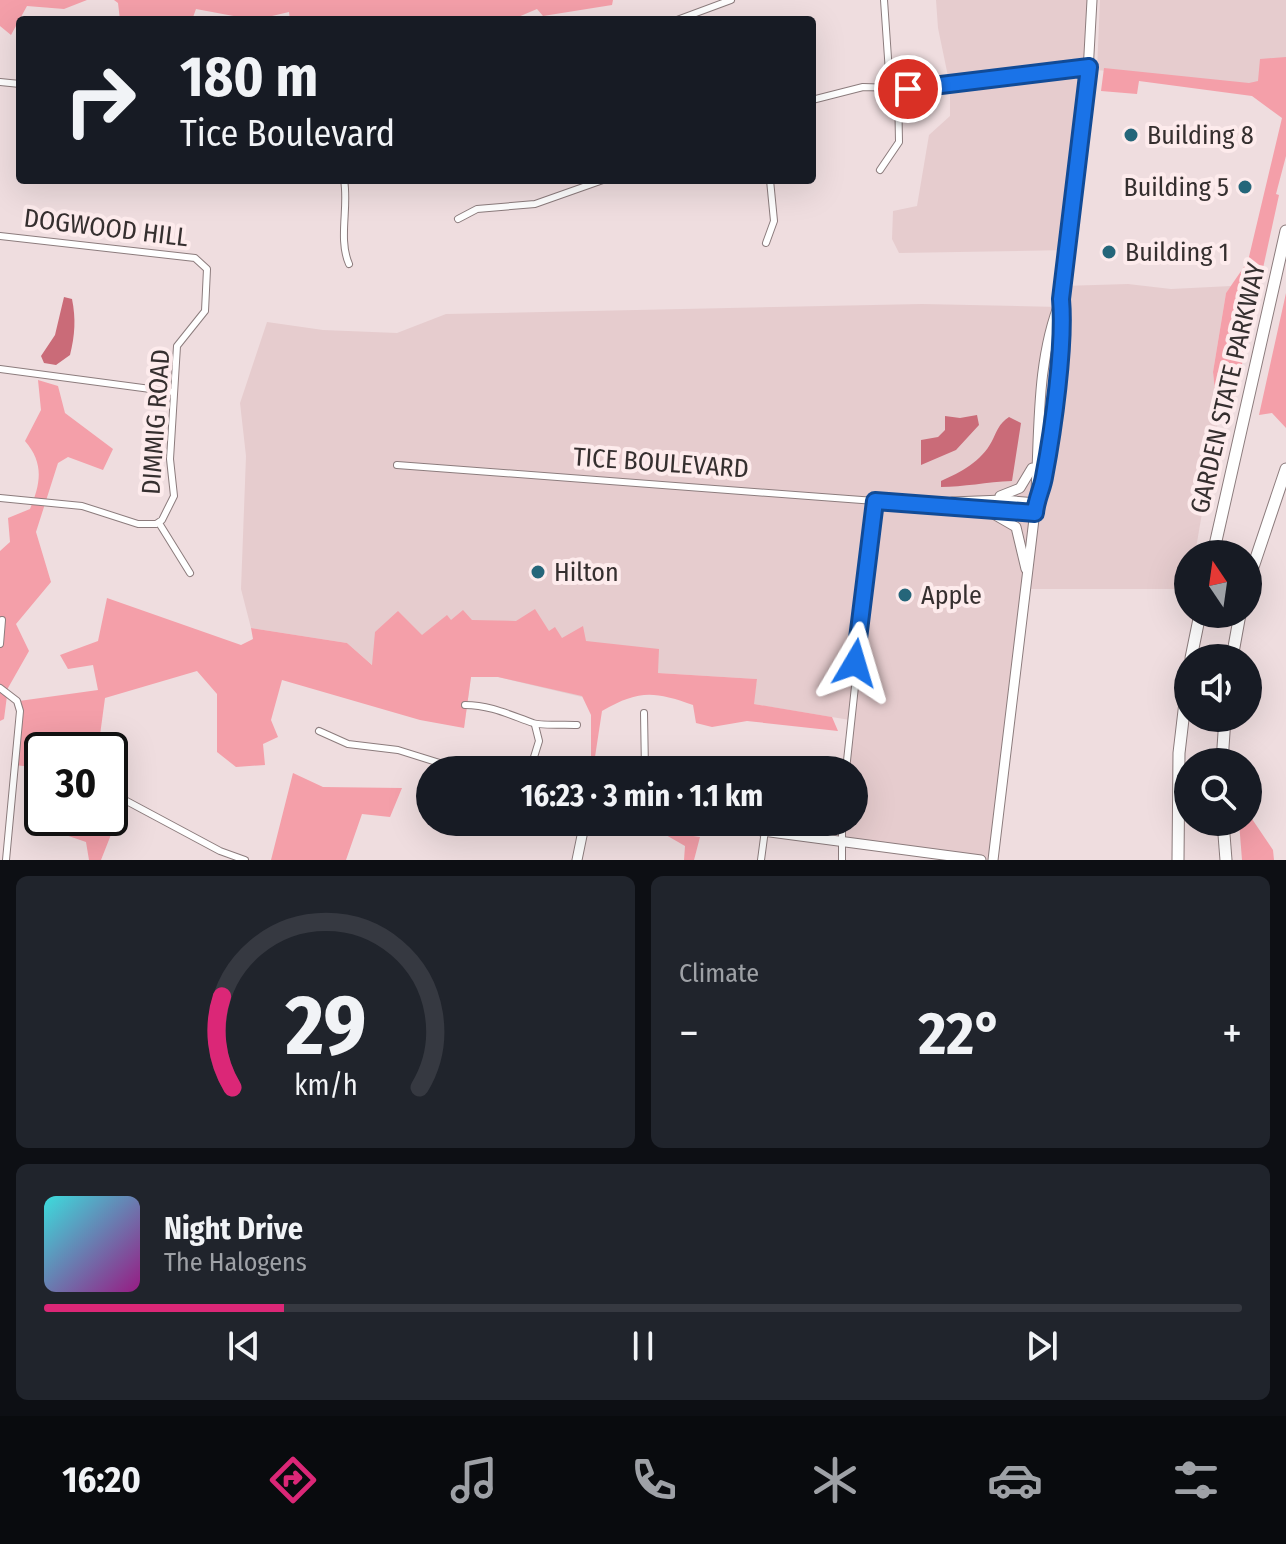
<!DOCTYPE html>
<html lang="en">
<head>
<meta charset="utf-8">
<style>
  :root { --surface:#171b24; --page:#20242c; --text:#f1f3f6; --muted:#9ea1a6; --line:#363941; --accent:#db2777 }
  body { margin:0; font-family:"Fira Sans Condensed",sans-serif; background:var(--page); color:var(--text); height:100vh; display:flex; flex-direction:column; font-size:30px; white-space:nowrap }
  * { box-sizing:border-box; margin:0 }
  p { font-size:26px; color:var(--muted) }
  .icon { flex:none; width:44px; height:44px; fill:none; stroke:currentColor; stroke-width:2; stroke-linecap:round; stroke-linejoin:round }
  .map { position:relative; height:860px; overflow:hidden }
  .side { display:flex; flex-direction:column; gap:16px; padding:16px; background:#0d0f14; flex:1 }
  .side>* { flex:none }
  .guide { position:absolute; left:16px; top:16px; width:800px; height:168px; border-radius:8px; box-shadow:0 8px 32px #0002; background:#171b24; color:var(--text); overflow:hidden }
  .needle { width:52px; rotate:347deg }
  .fabs { position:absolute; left:1174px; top:540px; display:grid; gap:16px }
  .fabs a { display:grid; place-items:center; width:88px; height:88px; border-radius:50%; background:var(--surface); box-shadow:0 8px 32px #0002; font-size:40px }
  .speed { position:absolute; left:24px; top:732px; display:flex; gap:16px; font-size:40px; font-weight:700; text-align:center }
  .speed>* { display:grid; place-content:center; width:104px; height:104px; border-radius:50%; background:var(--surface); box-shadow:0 8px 32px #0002; line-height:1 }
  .speed .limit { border:4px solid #111; border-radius:12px; background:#fff; color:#111 }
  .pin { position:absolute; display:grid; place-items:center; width:68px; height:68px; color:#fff; margin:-34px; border:4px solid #fff; border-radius:50%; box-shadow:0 2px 8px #0007 }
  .me { position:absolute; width:88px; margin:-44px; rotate:7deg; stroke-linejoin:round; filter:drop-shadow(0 0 6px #0008) }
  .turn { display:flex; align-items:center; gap:28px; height:168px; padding:0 32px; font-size:36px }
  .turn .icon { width:104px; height:104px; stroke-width:2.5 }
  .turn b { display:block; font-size:56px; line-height:68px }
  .big { font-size:60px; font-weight:700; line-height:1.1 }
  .side .card { flex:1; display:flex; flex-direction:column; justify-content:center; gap:12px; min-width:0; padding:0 28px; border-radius:12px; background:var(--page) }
  .side .dial { align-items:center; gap:0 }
  .dial svg { height:208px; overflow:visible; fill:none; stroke:var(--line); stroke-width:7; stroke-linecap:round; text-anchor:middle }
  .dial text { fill:var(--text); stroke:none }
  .song { display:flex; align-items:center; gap:24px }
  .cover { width:96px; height:96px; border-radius:12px; background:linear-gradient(135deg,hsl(180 70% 55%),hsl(310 70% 35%)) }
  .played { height:8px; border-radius:4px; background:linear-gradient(90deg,var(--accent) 20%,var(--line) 20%) }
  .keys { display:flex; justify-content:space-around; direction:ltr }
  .heat { display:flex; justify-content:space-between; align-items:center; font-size:44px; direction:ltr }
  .side .tiles { flex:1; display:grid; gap:16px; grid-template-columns:1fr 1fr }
  .card:last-child { grid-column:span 2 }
  .trip { position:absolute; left:416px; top:756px; width:452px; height:80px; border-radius:40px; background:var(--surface); box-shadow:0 8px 32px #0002; font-weight:700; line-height:80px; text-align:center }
  .tab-bar { display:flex; height:128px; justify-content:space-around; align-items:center; background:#090b0e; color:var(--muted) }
  .tab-bar .icon { width:56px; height:56px }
  .tab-bar .current { color:var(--accent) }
  .tab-bar b { font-size:36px; color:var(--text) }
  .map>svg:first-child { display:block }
</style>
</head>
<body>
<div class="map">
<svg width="1286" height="860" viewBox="0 0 1286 860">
  <rect width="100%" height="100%" fill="#efdddf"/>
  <g fill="#e6ccce">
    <polygon points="936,0 1092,0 1067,250 899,253 892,239 893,211 917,206 929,135 950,116 950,86 938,28"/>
    <polygon points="1100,0 1286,0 1286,91 1097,70"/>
    <polygon points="1128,284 1171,289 1231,286 1226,293 1213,372 1218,420 1195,554 1188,554 1188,589 1026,589 993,860 842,841 842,822 854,822 854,770 846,770 850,720 753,704 757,679 658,673 582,697 498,677 471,677 464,728 409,697 347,643 251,628 241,589 246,456 240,403 267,322 323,330 397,333 446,314 922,304 1059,307 1062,286"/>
  </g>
  <g fill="#f49fa9">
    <polygon points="0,0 87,0 64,9 27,6 11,35 0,26"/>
    <polygon points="114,0 613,0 612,5 543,16 537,9 511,20 290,20 289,12 255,20 196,9 192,20 120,20 118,3"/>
    <polygon points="1286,57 1286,156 1276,194 1279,195 1230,419 1218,420 1213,372 1226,293 1248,261 1282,118 1252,96 1139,81 1137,94 1101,91 1104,68 1249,83 1258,81 1260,59"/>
    <polygon points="1286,293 1286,428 1272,413 1259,415"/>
    <path d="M38,380l20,6 7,27 48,36 -10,21 -35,-13 -10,6 -22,69 15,50 -35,42 13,27 -21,37 -4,31 -4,2v-170l10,-9 -2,-24 22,-9c11,-26 14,-46 -5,-68l16,-31z"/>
    <path d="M107,598l134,47 12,-6 -2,-11 96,15 25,22 3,-33 23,-21 24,24 25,-20 4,5 12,-10 9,10 44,1 19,-12 14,22 6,-4 7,11 21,-12 3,15 73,8 -1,24 99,6 -3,25 78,13 6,14 -91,-10 -35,6 -16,-4 -3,-18c-40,-14 -54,-15 -91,6l-9,59h-2v-55l-9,-19 -84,-19h-27l-7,51 -44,-8 -138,-40 -11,40 7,17 -15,7 2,21 -29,2 -19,-15v-58l-20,-23 -92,27 -7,52h-56v18l-28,-3 5,-64 79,-11 -5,-25 -25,4 -8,-14 38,-14z"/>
    <polygon points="293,773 323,787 402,788 390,817 362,814 346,860 271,860"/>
    <polygon points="110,779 125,799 101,860 89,860 86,842 51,830 55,818 110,818"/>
    <polygon points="1248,813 1273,850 1274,860 1242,860 1239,822 1248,822"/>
    <polygon points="659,831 700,837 694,860 684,860 685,846"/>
  </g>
  <g fill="#ca6b78">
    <path d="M64,297l8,2c4,20 3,36 -2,56l-14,10 -12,-2 -3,-7 14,-21z"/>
    <polygon points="977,415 979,425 956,450 921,465 921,440 938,437 945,430 945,416 960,418"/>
    <path d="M1009,417l12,6 -9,58c-25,1 -49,6 -71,6v-6c20,-9 40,-19 51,-40 4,-8 7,-18 17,-24z"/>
  </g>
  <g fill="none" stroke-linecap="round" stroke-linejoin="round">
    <g stroke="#8c7c7d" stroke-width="8">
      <g id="street">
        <polyline points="884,0 890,87"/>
        <polyline points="677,20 731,0"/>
        <polyline points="0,82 20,84"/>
        <polyline points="812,100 863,87 927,89 1089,67"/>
        <polyline points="880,170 899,142 898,88"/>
        <path d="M344,180c5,27 -6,59 5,84"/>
        <polyline points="458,219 477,209 535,204 603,180"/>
        <polyline points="0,236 195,258 207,269 205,311 177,346 170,459 174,496 162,520 156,524 138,524 82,506 0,498"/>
        <polyline points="766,243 774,221 770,180"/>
        <polyline points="0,369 173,392"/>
        <polyline points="397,465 875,501 846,770"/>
        <polyline points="159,523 190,573"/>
        <polyline points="0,644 2,620"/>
        <polyline points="0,688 17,701 20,711 6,860"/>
        <path d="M465,705c25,0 45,10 68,18 6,3 33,1 44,2"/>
        <polyline points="644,713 645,770"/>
        <polyline points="319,731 348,744 398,750 462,770"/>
        <path d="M646,764c45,6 86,-6 132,6"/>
        <polyline points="530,770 539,741 535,725"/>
        <polyline points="114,783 121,798 220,851 245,860"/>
        <polyline points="761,860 765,830"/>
        <polyline points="842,860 842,822"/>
      </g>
    </g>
    <g stroke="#8c7c7d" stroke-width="11">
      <g id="secondary">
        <polyline points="1000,496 1020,488 1032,468"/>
        <polyline points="1038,496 1044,479 1063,322 1061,299 1087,90 1092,0"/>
        <polyline points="875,501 1035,513"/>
        <polyline points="952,502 1003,500 1036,503"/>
        <polyline points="990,512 1016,527 1026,569"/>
        <polyline points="695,822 981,860"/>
        <polyline points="577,860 584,826 589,822"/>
        <path d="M993,860l41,-341c7,-71 -1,-152 27,-220"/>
      </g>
    </g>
    <g stroke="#8c7c7d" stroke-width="13">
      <g id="highway">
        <polyline points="1213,554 1286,231"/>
        <polyline points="1248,582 1286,469"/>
        <polyline points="1191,658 1200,614"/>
        <polyline points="1232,658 1240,614"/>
        <polyline points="1222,762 1225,718"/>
        <polyline points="1223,822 1226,860"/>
        <polyline points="1178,860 1179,753 1188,677"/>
      </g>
    </g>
    <use href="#street" stroke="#fff" stroke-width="6"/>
    <use href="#secondary" stroke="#fff" stroke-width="9"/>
    <use href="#highway" stroke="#fff" stroke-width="11"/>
  </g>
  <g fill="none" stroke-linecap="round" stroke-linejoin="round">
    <g stroke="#114b97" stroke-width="20">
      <path id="route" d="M855,663l20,-162 160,12c1,-13 7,-24 9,-36 9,-47 21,-132 17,-178l28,-232 -181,22"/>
    </g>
    <use href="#route" stroke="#1a73e8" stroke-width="14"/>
  </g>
  <g fill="#25667a" stroke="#fdebec" stroke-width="3">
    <circle cx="1131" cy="135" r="8"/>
    <circle cx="1245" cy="187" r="8"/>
    <circle cx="1109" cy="252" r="8"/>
    <circle cx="538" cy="572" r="8"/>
    <circle cx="905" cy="595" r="8"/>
  </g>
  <g text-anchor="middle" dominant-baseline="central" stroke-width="8" stroke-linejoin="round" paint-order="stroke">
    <g font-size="26" fill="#352f2f" stroke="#fdebec" text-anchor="start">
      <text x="1147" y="135">Building 8</text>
      <text x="1229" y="187" text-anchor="end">Building 5</text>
      <text x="1125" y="252">Building 1</text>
      <text x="554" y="572">Hilton</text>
      <text x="921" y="595">Apple</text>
    </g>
    <g font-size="26" fill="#352f2f" stroke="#fdebec">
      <text transform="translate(106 228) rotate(7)">DOGWOOD HILL</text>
      <text transform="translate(1228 388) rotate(-77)">GARDEN STATE PARKWAY</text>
      <text transform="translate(156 422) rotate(-86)">DIMMIG ROAD</text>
      <text transform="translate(661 463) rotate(4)">TICE BOULEVARD</text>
    </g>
  </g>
</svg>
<div class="fabs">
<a><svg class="needle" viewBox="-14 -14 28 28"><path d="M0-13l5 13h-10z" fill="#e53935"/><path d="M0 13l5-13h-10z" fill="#9ea1a6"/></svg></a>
<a><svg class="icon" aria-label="sound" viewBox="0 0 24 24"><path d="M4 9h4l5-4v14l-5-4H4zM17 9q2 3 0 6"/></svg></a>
<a><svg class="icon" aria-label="search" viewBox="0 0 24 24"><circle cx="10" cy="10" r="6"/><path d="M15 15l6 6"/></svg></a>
</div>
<div class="speed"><div class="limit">30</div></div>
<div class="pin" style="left:908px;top:89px;background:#d93025"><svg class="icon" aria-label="arrive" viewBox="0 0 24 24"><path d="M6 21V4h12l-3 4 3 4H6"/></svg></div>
<svg class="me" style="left:855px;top:663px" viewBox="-20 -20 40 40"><path d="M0-17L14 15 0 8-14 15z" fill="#1a73e8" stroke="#fff" stroke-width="4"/></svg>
<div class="trip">16:23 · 3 min · 1.1 km</div>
<div class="guide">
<div class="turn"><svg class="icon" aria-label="right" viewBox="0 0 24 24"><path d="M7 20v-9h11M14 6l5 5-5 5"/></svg><div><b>180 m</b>Tice Boulevard</div></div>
</div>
</div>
<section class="side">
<div class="tiles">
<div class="card dial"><svg viewBox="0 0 100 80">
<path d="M14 69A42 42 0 1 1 86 69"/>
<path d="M14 69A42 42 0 0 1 10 34" stroke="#db2777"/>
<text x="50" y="56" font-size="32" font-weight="700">29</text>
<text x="50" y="72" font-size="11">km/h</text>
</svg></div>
<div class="card"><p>Climate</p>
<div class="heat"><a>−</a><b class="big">22°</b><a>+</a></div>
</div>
<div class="card">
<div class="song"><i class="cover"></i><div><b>Night Drive</b><p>The Halogens</p></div></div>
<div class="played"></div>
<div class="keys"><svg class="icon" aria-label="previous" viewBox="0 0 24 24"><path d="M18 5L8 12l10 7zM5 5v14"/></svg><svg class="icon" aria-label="pause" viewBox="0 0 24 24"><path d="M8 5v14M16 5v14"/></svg><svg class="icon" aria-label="next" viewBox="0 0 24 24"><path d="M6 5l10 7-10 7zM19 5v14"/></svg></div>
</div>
</div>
</section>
<nav class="tab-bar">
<b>16:20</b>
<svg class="icon current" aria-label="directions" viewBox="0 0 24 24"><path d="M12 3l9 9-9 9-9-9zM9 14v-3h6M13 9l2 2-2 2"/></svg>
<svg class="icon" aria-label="music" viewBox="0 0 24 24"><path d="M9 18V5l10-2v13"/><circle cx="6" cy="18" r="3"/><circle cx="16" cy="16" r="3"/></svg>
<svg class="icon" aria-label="phone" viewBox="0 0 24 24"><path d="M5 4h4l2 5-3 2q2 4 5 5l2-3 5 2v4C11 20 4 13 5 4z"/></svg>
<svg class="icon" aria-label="climate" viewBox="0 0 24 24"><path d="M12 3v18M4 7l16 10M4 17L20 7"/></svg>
<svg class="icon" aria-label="car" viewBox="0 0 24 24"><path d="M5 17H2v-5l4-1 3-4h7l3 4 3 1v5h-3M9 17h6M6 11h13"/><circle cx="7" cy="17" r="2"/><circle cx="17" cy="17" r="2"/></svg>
<svg class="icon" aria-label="filters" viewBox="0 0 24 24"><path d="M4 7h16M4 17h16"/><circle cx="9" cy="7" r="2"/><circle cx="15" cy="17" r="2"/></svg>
</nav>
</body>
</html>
